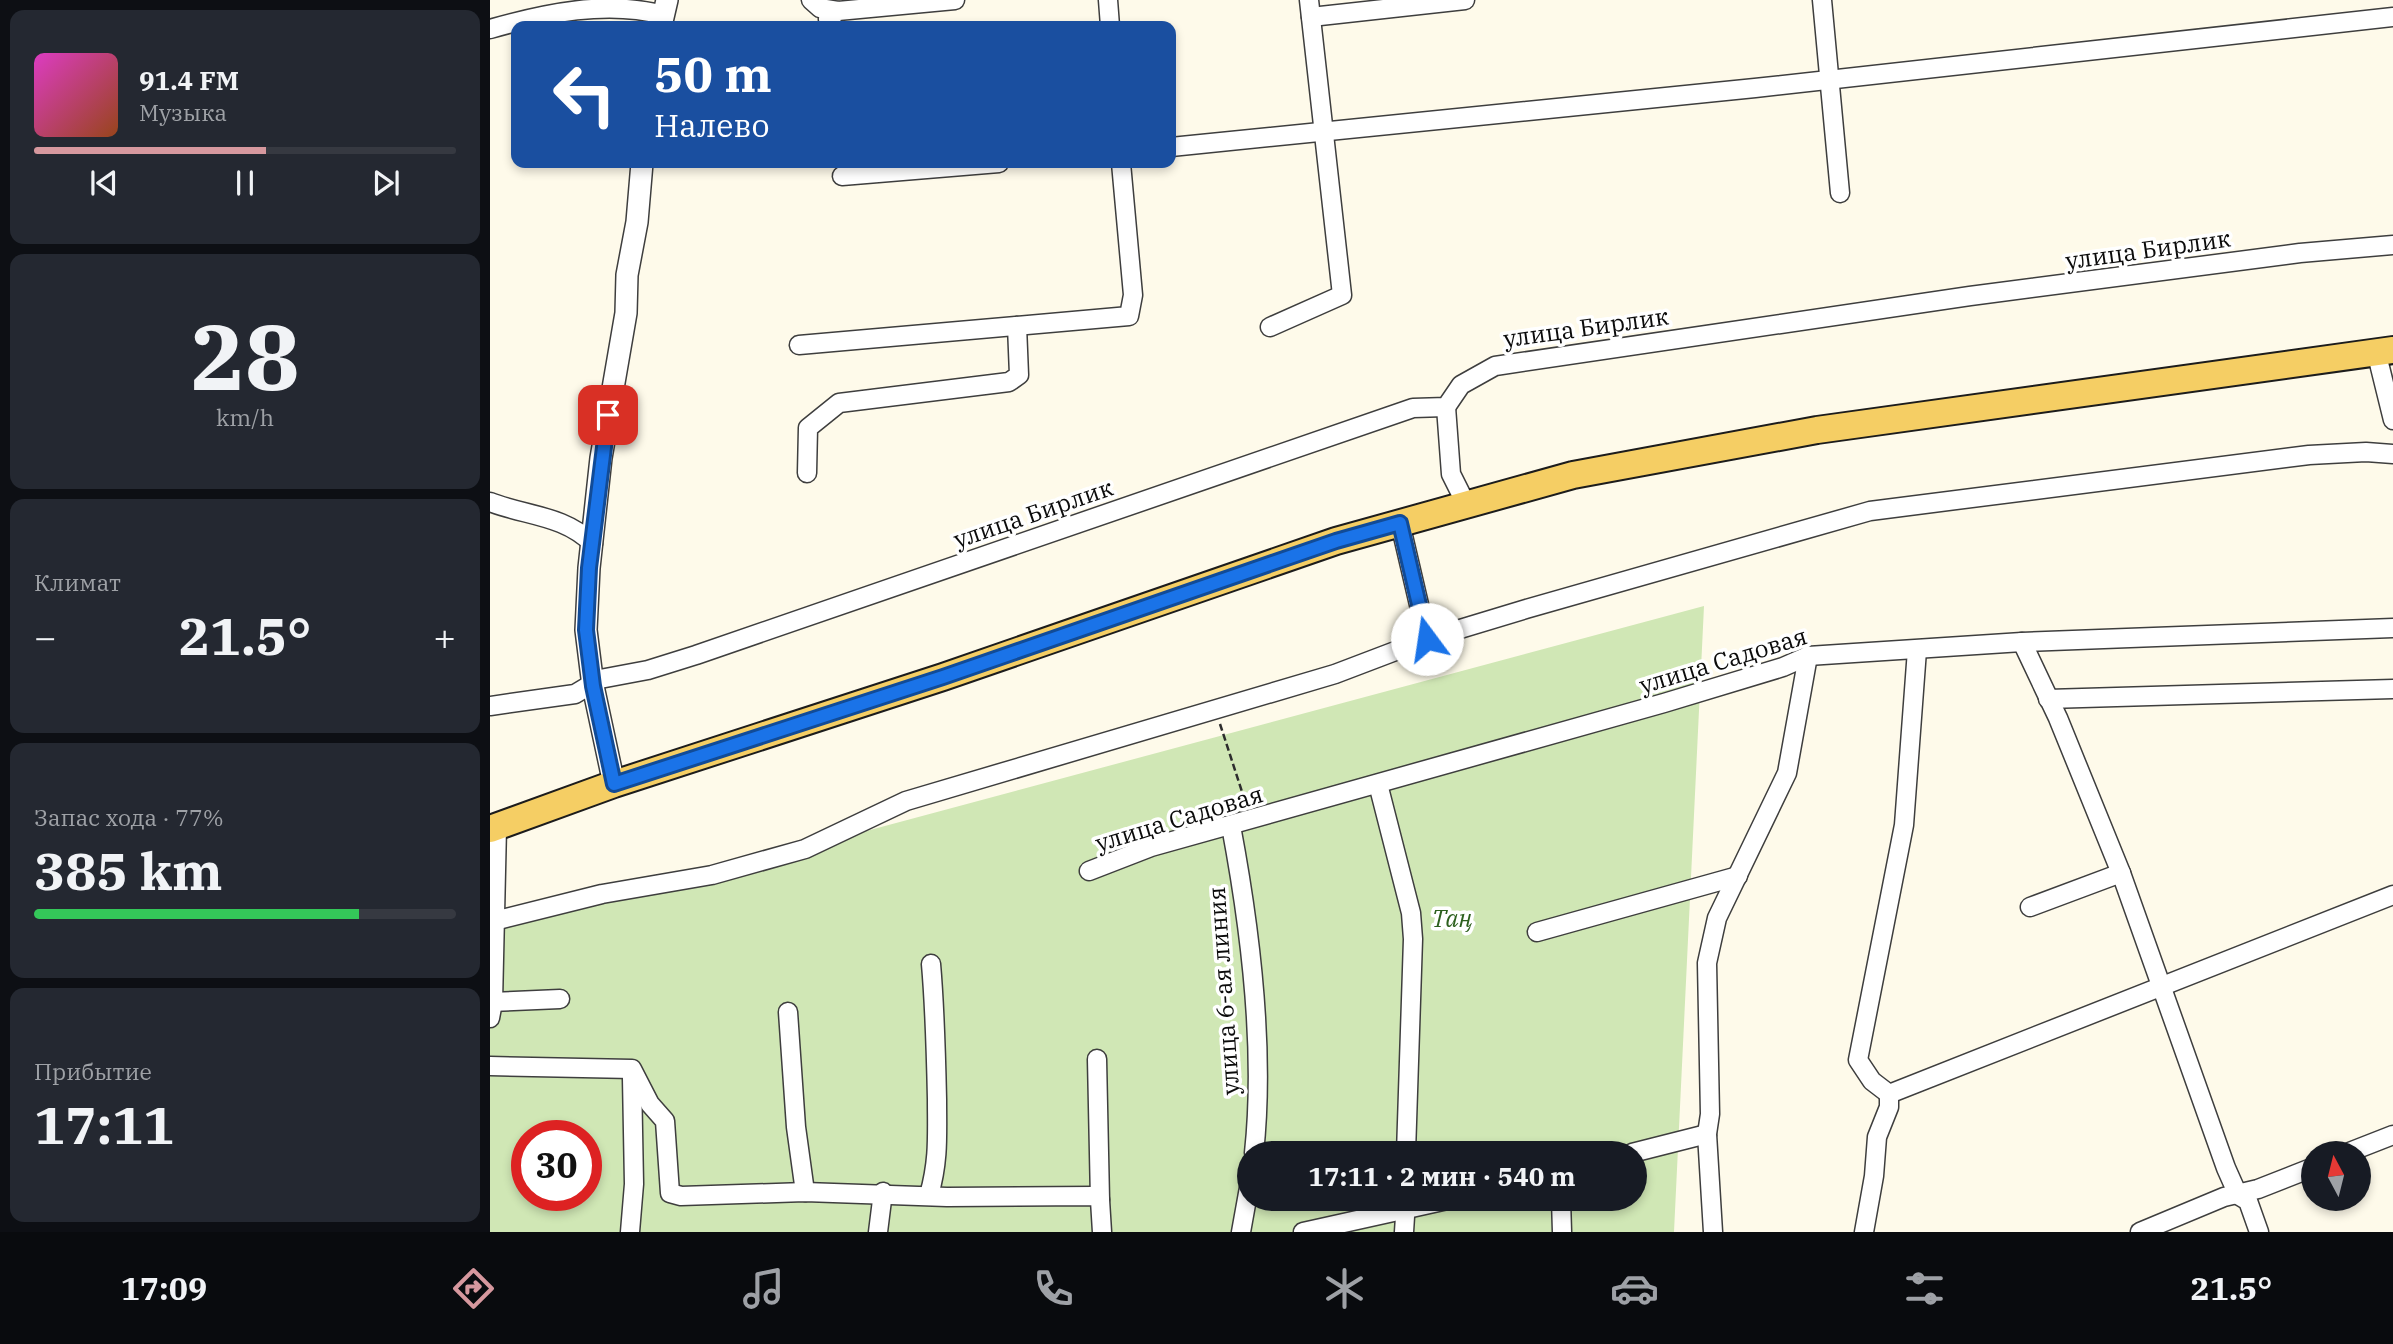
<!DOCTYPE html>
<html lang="ru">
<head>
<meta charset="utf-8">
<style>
  :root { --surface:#171b24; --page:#242831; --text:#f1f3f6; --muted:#9ea1a6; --line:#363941; --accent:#d6989e }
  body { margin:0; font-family:"IBM Plex Serif",serif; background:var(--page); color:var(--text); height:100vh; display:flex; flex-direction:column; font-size:26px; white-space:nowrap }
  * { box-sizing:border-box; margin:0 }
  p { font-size:23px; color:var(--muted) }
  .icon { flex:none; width:38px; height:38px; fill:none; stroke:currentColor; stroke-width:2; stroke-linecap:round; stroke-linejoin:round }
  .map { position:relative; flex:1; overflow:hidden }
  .panel { display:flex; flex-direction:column; gap:10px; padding:10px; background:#0d0f14; width:490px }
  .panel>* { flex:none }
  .hud { position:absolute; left:21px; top:21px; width:665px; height:147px; border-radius:14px; box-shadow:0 4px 10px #0003; background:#1a4fa0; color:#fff; overflow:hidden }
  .needle { width:46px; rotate:353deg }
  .tools { position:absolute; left:1811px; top:1141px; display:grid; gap:14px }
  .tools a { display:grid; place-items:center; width:70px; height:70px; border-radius:50%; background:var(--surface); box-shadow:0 4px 10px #0003; font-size:35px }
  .speed { position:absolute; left:21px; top:1120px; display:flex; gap:14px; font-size:35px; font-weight:700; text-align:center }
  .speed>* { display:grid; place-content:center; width:91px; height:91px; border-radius:50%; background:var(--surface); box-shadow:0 4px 10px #0003; line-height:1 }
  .speed .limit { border:10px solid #d22; background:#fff; color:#111 }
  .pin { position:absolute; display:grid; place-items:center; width:60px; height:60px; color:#fff; margin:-30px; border-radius:14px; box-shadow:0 4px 10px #0006 }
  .me { position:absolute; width:77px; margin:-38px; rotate:346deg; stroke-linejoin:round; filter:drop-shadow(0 0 5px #0008) }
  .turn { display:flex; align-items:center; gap:24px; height:147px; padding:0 28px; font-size:32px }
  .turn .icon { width:91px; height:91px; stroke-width:2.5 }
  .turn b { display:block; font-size:49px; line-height:60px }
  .big { font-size:52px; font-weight:700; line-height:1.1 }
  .panel .card { flex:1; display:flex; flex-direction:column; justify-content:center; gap:10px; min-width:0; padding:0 24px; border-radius:14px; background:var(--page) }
  .panel .dial { align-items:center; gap:0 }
  .dial b { font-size:91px; line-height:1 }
  .song { display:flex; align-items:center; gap:21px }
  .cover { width:84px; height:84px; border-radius:10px; background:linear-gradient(135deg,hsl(310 70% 55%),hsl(20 70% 35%)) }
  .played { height:7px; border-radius:4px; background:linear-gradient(90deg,var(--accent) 55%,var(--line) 55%) }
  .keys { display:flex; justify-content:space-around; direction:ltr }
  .heat { display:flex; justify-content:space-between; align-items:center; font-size:38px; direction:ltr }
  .charge { height:10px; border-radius:5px; background:linear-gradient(90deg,#34c759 77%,var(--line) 0) }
  .trip { position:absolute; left:747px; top:1141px; width:410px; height:70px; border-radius:35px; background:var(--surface); box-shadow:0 4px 10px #0003; font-weight:700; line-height:70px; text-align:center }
  .dock { display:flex; height:112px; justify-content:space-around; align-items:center; background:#090b0e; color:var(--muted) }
  .dock .icon { width:49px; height:49px }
  .dock .selected { color:var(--accent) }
  .dock b { font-size:32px; color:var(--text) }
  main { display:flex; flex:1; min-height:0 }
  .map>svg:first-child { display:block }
</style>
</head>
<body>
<main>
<section class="panel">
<div class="card">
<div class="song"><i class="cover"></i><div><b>91.4 FM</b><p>Музыка</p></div></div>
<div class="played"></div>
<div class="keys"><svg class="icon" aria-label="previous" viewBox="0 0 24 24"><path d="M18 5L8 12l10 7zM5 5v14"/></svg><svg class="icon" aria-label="pause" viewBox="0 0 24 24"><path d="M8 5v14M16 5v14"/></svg><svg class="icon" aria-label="next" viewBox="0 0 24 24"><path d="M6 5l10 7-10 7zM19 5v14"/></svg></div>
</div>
<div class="card dial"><b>28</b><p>km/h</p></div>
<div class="card"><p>Климат</p>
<div class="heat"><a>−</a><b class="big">21.5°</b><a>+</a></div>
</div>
<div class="card"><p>Запас хода · 77%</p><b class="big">385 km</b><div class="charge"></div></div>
<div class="card"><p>Прибытие</p><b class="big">17:11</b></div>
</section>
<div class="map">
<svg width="1903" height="1232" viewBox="0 0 1903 1232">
  <rect width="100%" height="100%" fill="#fefaea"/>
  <path fill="#d0e7b5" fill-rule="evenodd" d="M1214,606l-30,626h-1184v-300zM37,1136h59v59h-59zM760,1153h384v46h-384z"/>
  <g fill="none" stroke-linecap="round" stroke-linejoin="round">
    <g stroke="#3e3e3e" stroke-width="21">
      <g id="minor">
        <polyline points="321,0 330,8 348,11"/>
        <polyline points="618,0 620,26"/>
        <polyline points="1332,0 1350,193"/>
        <polyline points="821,17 975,0"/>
        <polyline points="339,26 338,19 348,11 465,0"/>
        <path d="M0,29c56,-16 117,-29 173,-14"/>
        <polyline points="681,147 1265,88 1903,17"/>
        <polyline points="352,176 509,163"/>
        <polyline points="780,327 852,295 819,0"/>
        <polyline points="309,345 639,316 643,295 631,163"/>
        <polyline points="1886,351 1903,420"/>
        <polyline points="956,407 961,474 976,504"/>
        <polyline points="317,473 318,428 349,403 519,382 529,375 527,326"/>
        <path d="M0,502c36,14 74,13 103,42"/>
        <polyline points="910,523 937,639"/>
        <polyline points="1532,642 1568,718 1631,873 1736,1168 1748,1195 1758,1201 1769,1232"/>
        <polyline points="1558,699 1903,689"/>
        <polyline points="0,706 85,694 110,679 158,670 206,655 923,408 956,407 971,385 1005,366 1480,296 1810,253 1903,245"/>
        <polyline points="888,784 921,913 923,939 916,1153"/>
        <path d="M741,826c19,101 34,225 23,327"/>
        <polyline points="599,871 661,847 1174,703 1293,667 1318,656 1532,642 1903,628"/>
        <polyline points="1540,907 1631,873"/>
        <polyline points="4,921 112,894 222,875 315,849 416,801 845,674 937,639 1036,609 1380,511 1819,455 1876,452 1903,454"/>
        <polyline points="1047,932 1248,876"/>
        <polyline points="0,1002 70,999"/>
        <polyline points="298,1012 306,1127 315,1192"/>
        <polyline points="0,1018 3,1002 7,827"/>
        <polyline points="607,1059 610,1200"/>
        <polyline points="0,1066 142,1069 160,1104 175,1121 180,1193 191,1196 315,1192 457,1197 605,1196 610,1200 612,1232"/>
        <polyline points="1399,1094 1903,895"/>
        <polyline points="1399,1094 1382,1081 1368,1060 1414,825 1427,650"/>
        <polyline points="1142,1153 1217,1134"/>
        <polyline points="1857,1153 1903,1135"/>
        <path d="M439,1195c10,-35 8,-60 8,-96 -1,-46 -2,-90 -6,-135"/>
        <polyline points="1071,1199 1072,1232"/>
        <polyline points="140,1232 144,1184 142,1078"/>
        <polyline points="388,1232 393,1192"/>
        <polyline points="751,1232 760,1182"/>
        <polyline points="813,1232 962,1199"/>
        <polyline points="914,1232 916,1201"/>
        <polyline points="1223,1232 1217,1134 1220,1114 1217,963 1227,918 1297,773 1318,656"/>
        <polyline points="1374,1232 1384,1176 1387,1137 1399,1107 1399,1094"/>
        <polyline points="1650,1232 1734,1197 1768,1189 1824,1167"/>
      </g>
    </g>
    <g stroke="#3e3e3e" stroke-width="24">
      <g id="tertiary">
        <polyline points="171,26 177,0"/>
        <polyline points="124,784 103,686 96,630 99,568 111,458 136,313 137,275 147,222 152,163"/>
      </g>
    </g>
    <g stroke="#1c1c1c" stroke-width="30">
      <polyline id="primary" points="0,829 124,784 453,677 846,541 1083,475 1327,430 1903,350"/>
    </g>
    <polyline stroke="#2d2d2d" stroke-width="2.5" stroke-dasharray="7 3.5" stroke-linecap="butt" points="730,724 756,804"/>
    <use href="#minor" stroke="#fff" stroke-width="18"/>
    <use href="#tertiary" stroke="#fff" stroke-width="21"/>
    <use href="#primary" stroke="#f5ce64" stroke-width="26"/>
  </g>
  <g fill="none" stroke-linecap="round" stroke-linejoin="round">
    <g stroke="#114b97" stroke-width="18">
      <polyline id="route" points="118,415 99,568 96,630 103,686 124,784 453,677 846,541 910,523 937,639"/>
    </g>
    <use href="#route" stroke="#1a73e8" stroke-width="12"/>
  </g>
  <g text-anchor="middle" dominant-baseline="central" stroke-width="7" stroke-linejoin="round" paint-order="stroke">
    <g font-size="24" fill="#0b0b0b" stroke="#fff">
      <text transform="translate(1658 249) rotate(-8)">улица Бирлик</text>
      <text transform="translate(1096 327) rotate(-8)">улица Бирлик</text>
      <text transform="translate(543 513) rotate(-19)">улица Бирлик</text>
      <text transform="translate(1233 660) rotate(-17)">улица Садовая</text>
      <text transform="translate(689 818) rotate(-17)">улица Садовая</text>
      <text transform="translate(733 991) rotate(-94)">улица 6-ая линия</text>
    </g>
    <g font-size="24" font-style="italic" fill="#2d601e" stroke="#fff">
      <text x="962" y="918">Таң</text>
    </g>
  </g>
</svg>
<div class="tools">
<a><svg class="needle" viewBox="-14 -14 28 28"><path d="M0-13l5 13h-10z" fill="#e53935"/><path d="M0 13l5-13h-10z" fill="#9ea1a6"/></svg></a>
</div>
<div class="speed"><div class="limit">30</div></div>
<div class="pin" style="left:118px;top:415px;background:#d93025"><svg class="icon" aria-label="arrive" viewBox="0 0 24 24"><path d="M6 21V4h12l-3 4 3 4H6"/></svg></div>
<svg class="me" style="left:937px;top:639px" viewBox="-20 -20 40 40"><circle r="19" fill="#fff"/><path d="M0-13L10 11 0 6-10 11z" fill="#1a73e8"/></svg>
<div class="trip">17:11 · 2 мин · 540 m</div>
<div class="hud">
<div class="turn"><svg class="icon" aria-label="left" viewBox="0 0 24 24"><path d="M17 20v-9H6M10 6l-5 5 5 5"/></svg><div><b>50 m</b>Налево</div></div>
</div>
</div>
</main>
<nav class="dock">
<b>17:09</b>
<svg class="icon selected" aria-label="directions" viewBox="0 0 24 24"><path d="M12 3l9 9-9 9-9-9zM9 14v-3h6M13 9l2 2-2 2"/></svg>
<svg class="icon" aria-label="music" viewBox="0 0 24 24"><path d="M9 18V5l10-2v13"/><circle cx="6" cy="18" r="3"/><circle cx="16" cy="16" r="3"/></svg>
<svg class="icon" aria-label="phone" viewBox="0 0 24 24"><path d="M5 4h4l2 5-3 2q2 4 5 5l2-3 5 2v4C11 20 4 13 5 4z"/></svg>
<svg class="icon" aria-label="climate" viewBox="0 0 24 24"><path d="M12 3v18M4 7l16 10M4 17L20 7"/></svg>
<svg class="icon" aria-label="car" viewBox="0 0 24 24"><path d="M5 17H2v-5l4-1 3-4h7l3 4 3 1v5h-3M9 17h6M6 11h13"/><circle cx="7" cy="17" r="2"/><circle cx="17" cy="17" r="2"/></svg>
<svg class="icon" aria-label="filters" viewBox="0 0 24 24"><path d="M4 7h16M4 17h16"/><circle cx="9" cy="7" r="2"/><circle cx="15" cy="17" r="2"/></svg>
<b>21.5°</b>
</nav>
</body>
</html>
